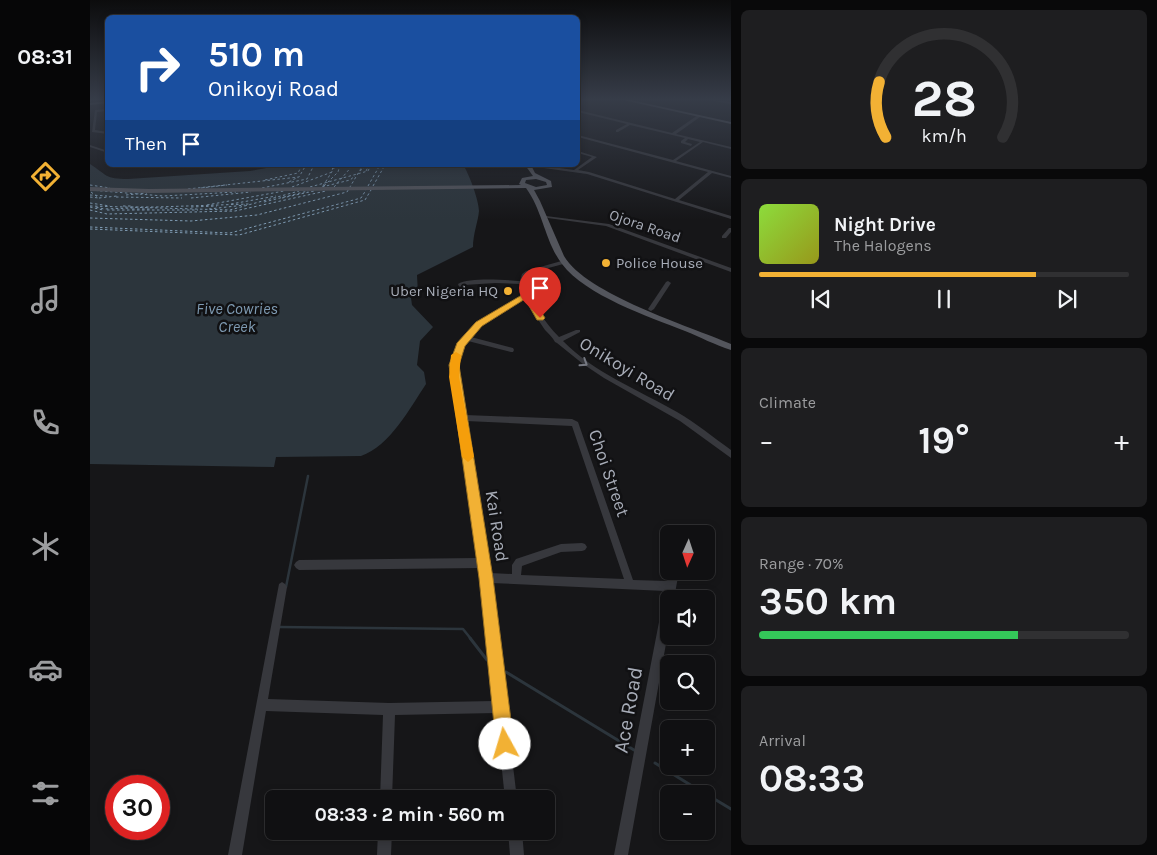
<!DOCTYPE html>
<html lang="en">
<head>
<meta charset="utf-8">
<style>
  :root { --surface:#101012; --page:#1e1e20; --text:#f1f3f6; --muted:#9c9d9f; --line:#303032; --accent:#f2b134 }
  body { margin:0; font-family:Karla,sans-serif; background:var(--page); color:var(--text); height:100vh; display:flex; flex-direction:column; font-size:19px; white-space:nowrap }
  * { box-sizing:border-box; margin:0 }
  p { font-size:16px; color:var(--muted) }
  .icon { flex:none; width:28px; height:28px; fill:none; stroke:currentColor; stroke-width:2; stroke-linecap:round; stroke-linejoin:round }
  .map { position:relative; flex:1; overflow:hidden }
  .details { display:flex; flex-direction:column; gap:10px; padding:10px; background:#09090a; width:426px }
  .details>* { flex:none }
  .banner { position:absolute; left:15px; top:15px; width:475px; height:152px; border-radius:8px; box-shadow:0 2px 8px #0003,0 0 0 1px var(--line); background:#1a4fa0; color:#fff; overflow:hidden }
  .needle { width:32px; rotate:183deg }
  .tools { position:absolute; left:570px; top:525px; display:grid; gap:10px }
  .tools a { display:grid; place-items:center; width:55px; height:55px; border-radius:8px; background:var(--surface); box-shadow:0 2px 8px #0003,0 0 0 1px var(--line); font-size:25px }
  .speed { position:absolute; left:15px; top:775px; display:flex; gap:10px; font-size:25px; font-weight:700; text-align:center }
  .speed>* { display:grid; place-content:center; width:65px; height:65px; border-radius:50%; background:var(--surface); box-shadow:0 2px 8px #0003,0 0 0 1px var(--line); line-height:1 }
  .speed .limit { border:8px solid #d22; background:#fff; color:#111 }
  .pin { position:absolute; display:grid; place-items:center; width:42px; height:42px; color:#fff; margin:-51px -21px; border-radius:50% 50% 50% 0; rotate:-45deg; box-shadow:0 0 5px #0007 }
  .pin .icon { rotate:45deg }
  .me { position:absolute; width:55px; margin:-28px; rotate:354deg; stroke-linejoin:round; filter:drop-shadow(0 0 4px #0008) }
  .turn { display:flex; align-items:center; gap:18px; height:105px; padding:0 20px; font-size:22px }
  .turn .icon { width:65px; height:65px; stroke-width:2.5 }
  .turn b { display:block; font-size:35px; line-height:42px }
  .then { display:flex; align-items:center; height:48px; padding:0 20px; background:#0003; gap:10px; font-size:19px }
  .big { font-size:38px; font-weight:700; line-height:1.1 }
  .details .tile { flex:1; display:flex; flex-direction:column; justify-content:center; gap:8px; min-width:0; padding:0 18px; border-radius:8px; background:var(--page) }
  .details .dial { align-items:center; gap:0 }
  .dial svg { height:130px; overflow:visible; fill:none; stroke:var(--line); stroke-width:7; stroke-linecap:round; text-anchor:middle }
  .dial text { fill:var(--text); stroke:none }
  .song { display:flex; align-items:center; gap:15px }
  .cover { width:60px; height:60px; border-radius:8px; background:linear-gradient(135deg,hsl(90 70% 55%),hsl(60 70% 35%)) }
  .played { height:5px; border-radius:2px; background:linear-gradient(90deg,var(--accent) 75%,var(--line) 75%) }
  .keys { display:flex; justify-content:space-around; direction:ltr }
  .heat { display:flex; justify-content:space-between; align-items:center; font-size:28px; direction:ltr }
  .charge { height:8px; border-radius:4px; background:linear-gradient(90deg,#34c759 70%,var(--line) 0) }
  .trip { position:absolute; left:175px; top:790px; width:290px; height:50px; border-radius:8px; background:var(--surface); box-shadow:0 2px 8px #0003,0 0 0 1px var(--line); font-weight:700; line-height:50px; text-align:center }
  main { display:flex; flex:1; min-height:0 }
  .menu { display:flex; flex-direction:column; width:90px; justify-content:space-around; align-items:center; background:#060607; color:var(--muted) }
  .menu .icon { width:35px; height:35px }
  .menu .selected { color:var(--accent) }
  .menu b { font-size:22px; color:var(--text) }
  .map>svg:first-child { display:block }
</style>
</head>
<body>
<main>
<nav class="menu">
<b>08:31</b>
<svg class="icon selected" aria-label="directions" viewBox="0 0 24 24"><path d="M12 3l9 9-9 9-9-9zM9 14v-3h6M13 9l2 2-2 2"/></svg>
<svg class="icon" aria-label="music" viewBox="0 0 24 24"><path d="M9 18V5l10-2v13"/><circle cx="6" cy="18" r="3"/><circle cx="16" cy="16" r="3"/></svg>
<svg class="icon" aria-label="phone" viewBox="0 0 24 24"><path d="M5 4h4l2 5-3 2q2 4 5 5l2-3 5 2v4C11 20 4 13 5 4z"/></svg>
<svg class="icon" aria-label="climate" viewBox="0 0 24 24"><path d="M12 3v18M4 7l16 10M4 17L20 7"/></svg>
<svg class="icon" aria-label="car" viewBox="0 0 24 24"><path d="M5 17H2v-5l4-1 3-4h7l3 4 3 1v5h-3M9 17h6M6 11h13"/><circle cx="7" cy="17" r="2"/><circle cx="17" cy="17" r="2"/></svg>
<svg class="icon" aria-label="filters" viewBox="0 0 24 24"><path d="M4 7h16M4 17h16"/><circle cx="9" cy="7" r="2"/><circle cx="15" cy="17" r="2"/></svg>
</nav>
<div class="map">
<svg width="641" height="855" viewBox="0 0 641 855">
  <rect width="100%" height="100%" fill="#161618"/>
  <path fill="#2c353c" d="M0,164c17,11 15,15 38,15l122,-8 33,-6h180c6,8 16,36 16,46 -1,11 -6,23 -6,36l-56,28 1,19 -7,4 1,7 21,22 -13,14 -3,24 7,7 2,12c-16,24 -36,62 -65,72l-85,1 -2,10 -184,-3z"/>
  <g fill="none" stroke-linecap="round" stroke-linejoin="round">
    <g stroke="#2c353c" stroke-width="2.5">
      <polyline points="196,587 218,476"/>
      <polyline points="189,627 373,629 381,639"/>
    </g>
    <g stroke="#2c353c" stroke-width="3">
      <polyline points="380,638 397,660"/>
      <polyline points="416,672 544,750"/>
      <polyline points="565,763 615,794"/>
      <polyline points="616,794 641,809"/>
    </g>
    <g stroke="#7f9bb3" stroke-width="1" stroke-dasharray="2.5 2.5" stroke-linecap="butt">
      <polyline points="270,171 277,165"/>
      <polyline points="276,171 279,165"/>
      <polyline points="175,180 208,173 212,165"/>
      <polyline points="199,182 208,177"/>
      <polyline points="0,185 20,188"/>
      <polyline points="233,186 246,165"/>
      <polyline points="234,186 248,172 250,165"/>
      <polyline points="278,186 290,165"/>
      <polyline points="283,186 295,165"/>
      <polyline points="202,187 242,172 243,165"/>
      <polyline points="220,187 278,171 281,165"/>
      <polyline points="232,187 260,180 265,176"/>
      <polyline points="244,187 263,165"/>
      <polyline points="111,188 137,185"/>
      <polyline points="172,188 217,179 224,165"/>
      <polyline points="98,189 209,177 216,165"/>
      <polyline points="0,190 73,196 146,192"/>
      <polyline points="1,192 9,198 27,196"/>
      <polyline points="0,195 17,196"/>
      <polyline points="36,195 57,193"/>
      <polyline points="0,197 9,198"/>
      <polyline points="26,197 92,198"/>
      <polyline points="101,198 161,192"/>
      <polyline points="192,198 224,191"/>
      <polyline points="174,202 218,191"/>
      <polyline points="0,203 20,206"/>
      <polyline points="141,204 186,196"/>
      <polyline points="117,205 194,191"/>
      <polyline points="0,206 140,210 209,191"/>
      <polyline points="33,206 42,206"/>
      <polyline points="0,207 13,210"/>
      <polyline points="6,207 14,209 42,208"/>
      <polyline points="41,207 65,207"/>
      <polyline points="66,207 159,204"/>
      <polyline points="101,207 127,206"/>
      <polyline points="42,209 61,209"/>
      <polyline points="119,209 155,205"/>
      <polyline points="0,210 17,214 145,211 236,191"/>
      <polyline points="17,210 108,210"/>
      <polyline points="0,218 101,221 167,215 257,192 273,165"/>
      <polyline points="0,227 140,233 271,198 276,190"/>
      <polyline points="0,229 149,235 275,200 281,190"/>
    </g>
    <g fill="#37383d" fill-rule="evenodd">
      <polygon points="0,100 3,100 0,102"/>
      <polygon points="623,100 641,102 641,104 624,101"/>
      <polygon points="18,109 18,111 7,112 5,130 18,132 18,134 2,132 5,110"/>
      <polygon points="488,110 582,133 608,115 610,115 610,117 586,134 641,147 641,149 613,142 586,161 641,176 641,178 622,173 589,200 641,216 641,219 497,174 439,166 438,165 448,165 484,170 502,157 488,153 488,151 507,157 488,170 499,172 585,199 618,172 488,137 488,135 583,160 610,142 598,139 595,142 602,144 601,146 591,143 591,141 595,138 540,125 528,132 526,132 526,130 537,124 488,112"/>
      <polygon points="0,145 18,151 18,153 0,147"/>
      <polygon points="456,216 519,224 641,268 641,272 516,226 458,218 456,217"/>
      <polygon points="639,228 641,228 641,232 636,238 632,238 632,236"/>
      <path d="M475,260l3,2 -1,1 -37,10 -3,2 -2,8c9,21 18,38 34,54l17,-7h4v2l-17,9c31,32 76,49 114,71 19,11 36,25 54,38v8l-51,-37 -76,-43 -21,-14 -26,-21 -2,-1c-2,-4 -6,-8 -10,-12 -7,-10 -14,-21 -19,-32 -19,11 -40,22 -55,39l42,11 1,2 -1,2h-2l-43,-11 -6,11 -5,13 8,50 107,4 6,3 55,158 34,1 2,-10h10l-5,28h-5v28l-41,228h-14l51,-264 -174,-8 26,216h-12l-9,-86 -101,2 -3,84h-12l3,-84 -117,-4 -24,144h-14l51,-271 3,-2 3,2 2,3 -19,112 121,4 105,-2 -14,-133 -181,2 -3,-2 -2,-3 2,-3 3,-2 179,-2 -19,-138 -2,-2c2,-13 -3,-29 -5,-42 0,-4 -2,-8 -1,-12 5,-34 46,-54 73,-70l-4,-10 -25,-1 -31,2 4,9 -3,2 -3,-2 -4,-10c11,-7 48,-4 62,-3l2,-7 4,-3zM376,421l106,5 52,153 -103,-4 1,-9 39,-14 21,-1 3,-1 2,-3 -2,-3 -3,-1 -21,1 -45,15 -4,6v9l-22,-1z"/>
      <polygon points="578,281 581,283 564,309 561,311 559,310 558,309 576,282"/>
      <polygon points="288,831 302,831 301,855 287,855"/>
      <polygon points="418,831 432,831 434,855 420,855"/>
    </g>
    <g fill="#53555c" fill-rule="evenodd">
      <polygon points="533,100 541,100 641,122 641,124"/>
      <polygon points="18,101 18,103 0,105 0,103"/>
      <path d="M435,165h6l4,8 16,8 1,6 -18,3 6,11 24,55c22,38 125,70 167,88v6c-16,-5 -31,-13 -46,-19 -36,-14 -100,-36 -123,-67 -17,-22 -19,-53 -36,-76l-377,5 -59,-2v-4l59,2 372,-4 -2,-1 3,-6 11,-2zM446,179l10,3 1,3 -11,2 -11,-4 1,-3z"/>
    </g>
  </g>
  <defs><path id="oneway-chevron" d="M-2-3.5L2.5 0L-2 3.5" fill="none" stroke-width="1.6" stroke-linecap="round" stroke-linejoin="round" transform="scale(1.25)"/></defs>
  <use stroke="#757881" href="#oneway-chevron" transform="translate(494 363) rotate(33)"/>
  <linearGradient id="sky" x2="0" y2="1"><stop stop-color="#0c0c0d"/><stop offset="0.45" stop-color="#363c48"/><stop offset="1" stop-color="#363c48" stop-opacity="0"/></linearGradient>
  <rect width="641" height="220" fill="url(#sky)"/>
  <polygon fill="#f2b134" stroke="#9d7322" points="437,292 440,293 455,318 453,320 447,320 435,299 392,326 375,346 369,365 403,578 424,744 421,750 415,753 409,750 406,744 389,578 359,365 367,343 386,322"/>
  <polygon fill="#f59e0b" points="366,352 371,355 369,377 384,457 378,462 372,457 359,377 361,355"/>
  <g fill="#f2b134" stroke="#111113" stroke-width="2">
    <circle cx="516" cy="263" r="5"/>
    <circle cx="418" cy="291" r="5"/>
  </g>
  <g text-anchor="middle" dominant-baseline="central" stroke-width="5" stroke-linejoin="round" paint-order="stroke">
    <g font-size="15" fill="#a8adb8" stroke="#111113">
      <text transform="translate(555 226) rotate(19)">Ojora Road</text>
    </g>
    <g font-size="15" fill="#a8adb8" stroke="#111113" text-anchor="start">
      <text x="526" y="263">Police House</text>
      <text x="408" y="291" text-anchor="end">Uber Nigeria HQ</text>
    </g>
    <g font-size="16" font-style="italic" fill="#7f9bb3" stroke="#111113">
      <text x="147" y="308">Five Cowries<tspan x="147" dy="18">Creek</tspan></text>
    </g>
    <g font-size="18" fill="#a8adb8" stroke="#111113">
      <text transform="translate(537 369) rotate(31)">Onikoyi Road</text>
      <text transform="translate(519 473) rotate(71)">Choi Street</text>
      <text transform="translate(407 526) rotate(81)">Kai Road</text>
    </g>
    <g font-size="21" fill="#a8adb8" stroke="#111113">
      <text transform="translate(538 710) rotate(-80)">Ace Road</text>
    </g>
  </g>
</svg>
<div class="tools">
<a><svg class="needle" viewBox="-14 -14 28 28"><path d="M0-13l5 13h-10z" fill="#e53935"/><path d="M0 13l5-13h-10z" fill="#9c9d9f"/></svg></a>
<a><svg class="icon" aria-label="sound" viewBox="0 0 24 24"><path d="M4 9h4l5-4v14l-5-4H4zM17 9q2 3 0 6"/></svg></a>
<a><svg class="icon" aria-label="search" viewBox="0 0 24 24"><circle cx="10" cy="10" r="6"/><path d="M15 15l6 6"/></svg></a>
<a>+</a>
<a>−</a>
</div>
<div class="speed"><div class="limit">30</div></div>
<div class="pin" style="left:450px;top:318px;background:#d93025"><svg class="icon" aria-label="arrive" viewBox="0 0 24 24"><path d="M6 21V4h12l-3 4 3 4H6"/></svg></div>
<svg class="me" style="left:415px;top:744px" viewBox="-20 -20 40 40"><circle r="19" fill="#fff"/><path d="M0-13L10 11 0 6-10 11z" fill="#f2b134"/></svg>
<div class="trip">08:33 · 2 min · 560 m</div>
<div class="banner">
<div class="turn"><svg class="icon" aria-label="right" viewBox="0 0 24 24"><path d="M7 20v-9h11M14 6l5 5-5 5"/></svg><div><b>510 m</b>Onikoyi Road</div></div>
<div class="then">Then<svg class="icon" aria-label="arrive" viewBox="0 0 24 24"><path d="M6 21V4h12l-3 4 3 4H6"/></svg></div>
</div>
</div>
<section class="details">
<div class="tile dial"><svg viewBox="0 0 100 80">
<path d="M14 69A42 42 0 1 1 86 69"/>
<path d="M14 69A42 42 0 0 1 10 35" stroke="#f2b134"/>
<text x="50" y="56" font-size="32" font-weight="700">28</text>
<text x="50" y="72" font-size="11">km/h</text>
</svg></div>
<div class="tile">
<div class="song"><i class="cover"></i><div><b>Night Drive</b><p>The Halogens</p></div></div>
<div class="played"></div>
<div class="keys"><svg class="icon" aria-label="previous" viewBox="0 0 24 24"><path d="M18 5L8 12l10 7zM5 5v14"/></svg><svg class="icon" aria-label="pause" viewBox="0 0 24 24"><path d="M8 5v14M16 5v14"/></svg><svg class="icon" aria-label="next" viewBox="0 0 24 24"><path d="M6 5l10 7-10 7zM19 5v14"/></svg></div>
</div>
<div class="tile"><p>Climate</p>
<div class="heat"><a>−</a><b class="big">19°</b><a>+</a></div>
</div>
<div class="tile"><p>Range · 70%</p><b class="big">350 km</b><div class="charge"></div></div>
<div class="tile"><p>Arrival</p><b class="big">08:33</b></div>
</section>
</main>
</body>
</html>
